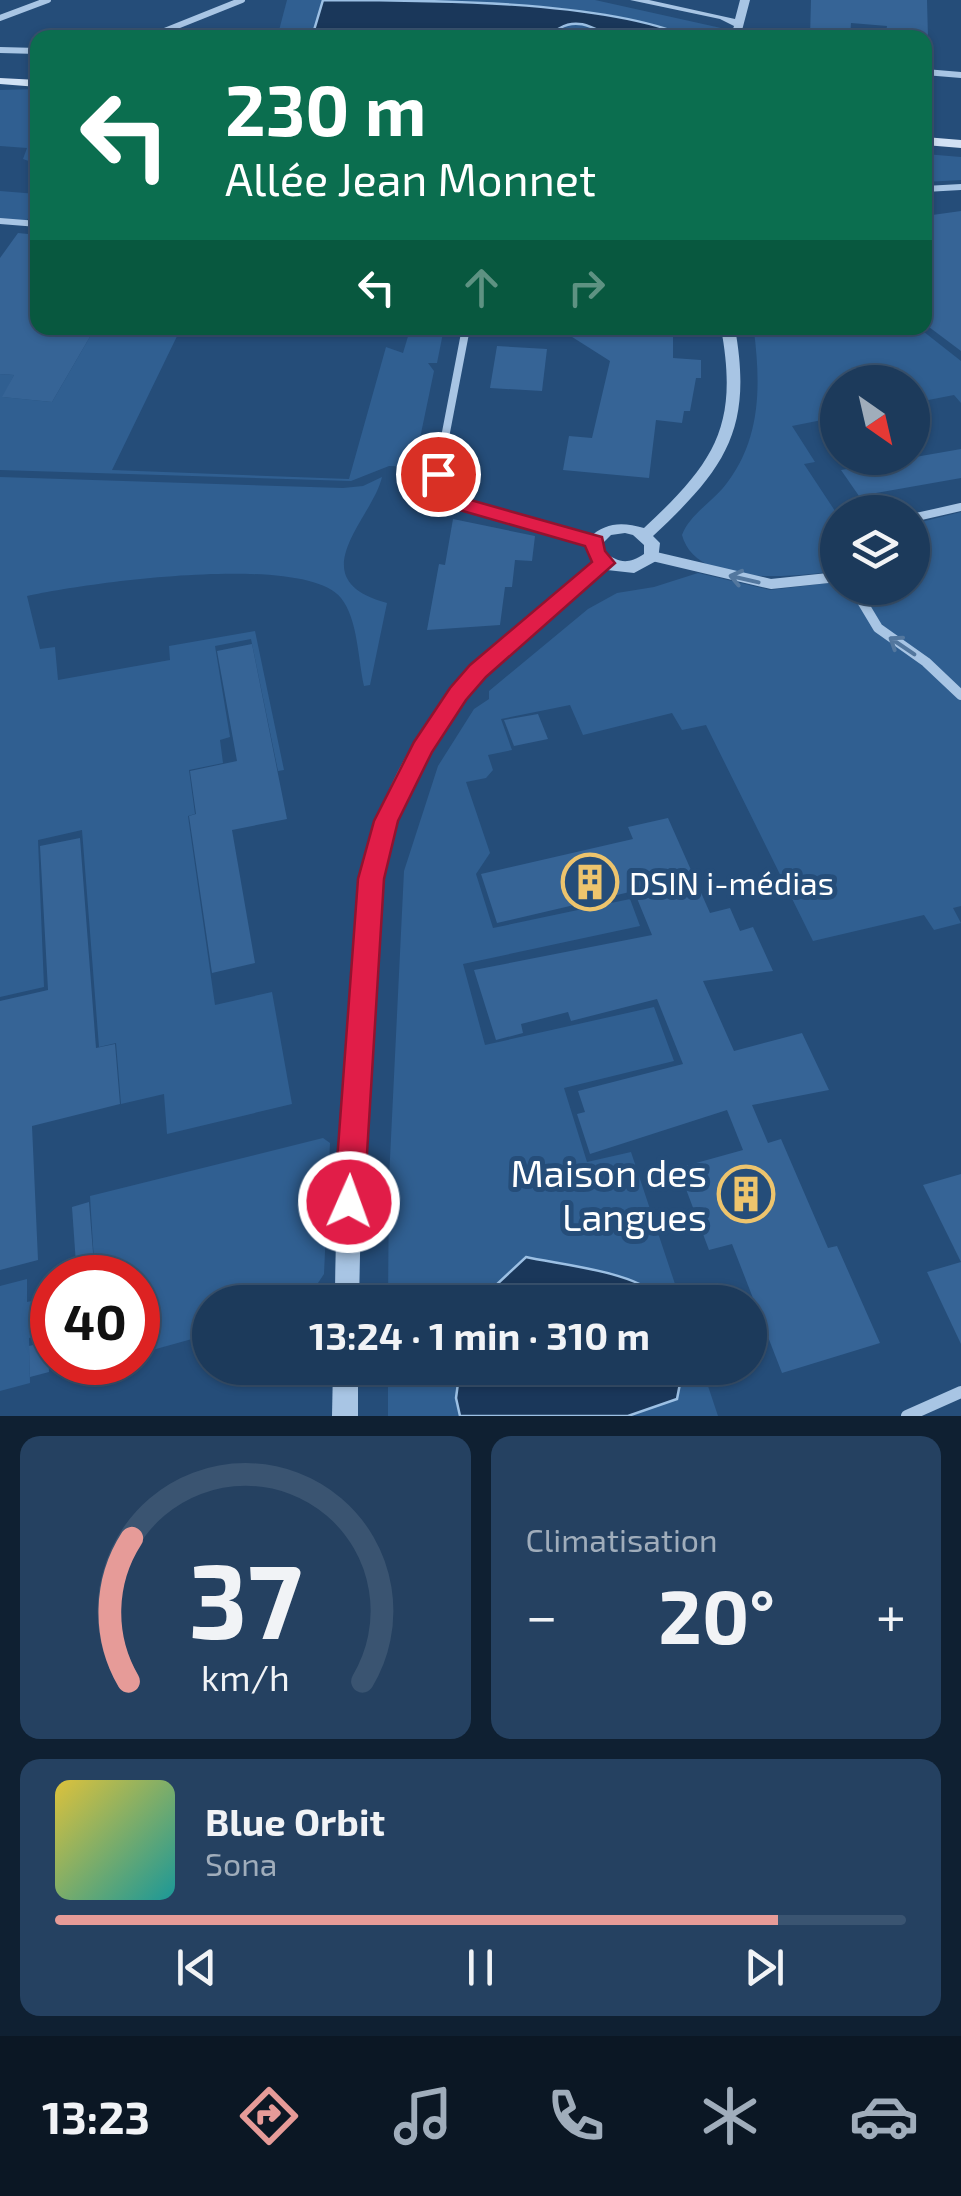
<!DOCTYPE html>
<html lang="fr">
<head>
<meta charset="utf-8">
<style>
  :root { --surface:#1c3a5b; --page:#254161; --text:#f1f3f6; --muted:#a0adbb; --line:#3a5471; --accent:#e69b98 }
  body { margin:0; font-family:"Exo 2",sans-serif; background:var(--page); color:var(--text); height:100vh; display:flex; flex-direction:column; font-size:38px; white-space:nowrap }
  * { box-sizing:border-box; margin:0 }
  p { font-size:32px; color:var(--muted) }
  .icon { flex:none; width:55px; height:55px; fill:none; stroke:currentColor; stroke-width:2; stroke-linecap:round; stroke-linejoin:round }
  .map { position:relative; height:1416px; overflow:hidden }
  .side { display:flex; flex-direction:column; gap:20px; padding:20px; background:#0f2032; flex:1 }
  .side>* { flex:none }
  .top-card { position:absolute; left:30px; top:30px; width:902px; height:305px; border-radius:20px; box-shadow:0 2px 8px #0004,0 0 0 2px var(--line); background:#0b6e4f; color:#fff; overflow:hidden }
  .needle { width:65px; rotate:146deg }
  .buttons { position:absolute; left:820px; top:365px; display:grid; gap:20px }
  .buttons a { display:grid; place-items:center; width:110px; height:110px; border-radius:50%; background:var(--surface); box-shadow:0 2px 8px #0004,0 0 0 2px var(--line); font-size:50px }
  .speed { position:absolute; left:30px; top:1255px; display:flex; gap:20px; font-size:50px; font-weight:700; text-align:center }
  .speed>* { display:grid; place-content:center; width:130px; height:130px; border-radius:50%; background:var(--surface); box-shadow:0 2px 8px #0004,0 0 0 2px var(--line); line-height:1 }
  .speed .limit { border:15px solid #d22; background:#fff; color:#111 }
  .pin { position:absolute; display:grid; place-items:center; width:85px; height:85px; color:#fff; margin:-42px; border:5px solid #fff; border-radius:50%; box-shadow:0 2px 10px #0007 }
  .me { position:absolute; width:110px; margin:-55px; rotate:2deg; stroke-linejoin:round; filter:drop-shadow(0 0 8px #0008) }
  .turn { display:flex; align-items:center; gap:35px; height:210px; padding:0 30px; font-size:45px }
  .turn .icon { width:130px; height:130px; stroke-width:2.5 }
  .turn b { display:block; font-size:70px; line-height:85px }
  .lanes { display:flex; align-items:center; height:95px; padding:0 30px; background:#0003; justify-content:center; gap:50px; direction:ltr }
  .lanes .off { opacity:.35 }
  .big { font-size:75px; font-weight:700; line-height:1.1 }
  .side .card { flex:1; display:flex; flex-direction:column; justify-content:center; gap:15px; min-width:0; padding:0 35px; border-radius:20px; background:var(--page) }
  .side .dial { align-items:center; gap:0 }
  .dial svg { height:260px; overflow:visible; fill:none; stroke:var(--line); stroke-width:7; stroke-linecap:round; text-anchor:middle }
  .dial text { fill:var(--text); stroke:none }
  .song { display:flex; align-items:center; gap:30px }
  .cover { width:120px; height:120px; border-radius:15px; background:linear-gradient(135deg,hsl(50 70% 55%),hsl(180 70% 35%)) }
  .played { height:10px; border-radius:5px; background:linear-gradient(90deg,var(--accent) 85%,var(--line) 85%) }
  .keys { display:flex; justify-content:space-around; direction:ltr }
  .heat { display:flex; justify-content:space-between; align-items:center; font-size:55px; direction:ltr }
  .side .tiles { flex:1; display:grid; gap:20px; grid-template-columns:1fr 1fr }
  .card:last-child { grid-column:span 2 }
  .trip { position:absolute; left:192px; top:1285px; width:575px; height:100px; border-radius:50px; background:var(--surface); box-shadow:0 2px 8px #0004,0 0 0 2px var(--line); font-weight:700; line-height:100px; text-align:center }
  .tabs { display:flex; height:160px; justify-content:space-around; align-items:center; background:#0b1724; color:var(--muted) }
  .tabs .icon { width:70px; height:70px }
  .tabs .on { color:var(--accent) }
  .tabs b { font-size:45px; color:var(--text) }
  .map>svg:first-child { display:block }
</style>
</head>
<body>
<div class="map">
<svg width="961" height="1416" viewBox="0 0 961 1416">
  <rect width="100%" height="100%" fill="#254d79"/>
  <g fill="#305f91">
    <polygon points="287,0 595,0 721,28 720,38 277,38"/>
    <polygon points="37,89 38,89 37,164 23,159 27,148 0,146 0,90"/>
    <polygon points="925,154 961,157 961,180 925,182"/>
    <polygon points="0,191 37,194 37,213 32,213 26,221 0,219"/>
    <polygon points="95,328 181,328 112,470 349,479 386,347 403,353 409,333 415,328 444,328 437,363 428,363 434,371 414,467 389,466 351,481 0,470 0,374 14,375 3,397 52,402"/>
    <path d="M800,328h119l42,33v42l-7,-8 -41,8 -1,-21h-74l-1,35 -45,9 23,36 -11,2 33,50v57c-40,5 -141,18 -155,-36 7,-19 28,-32 41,-47 38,-46 38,-100 31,-157z"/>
    <path d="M0,477l343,11 20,-2 19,-9c-9,41 -84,102 5,126l-17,82 -6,1c-6,-26 -6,-67 -23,-88 -37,-46 -257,-15 -314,-2l13,53 15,-2 3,33 112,-20 -1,-14 86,-15 29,139 -6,1 -27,-132 -36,7 15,91 -10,3 3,23 -34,7 6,44 -7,2 27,189 57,-13 20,112 -125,30 -3,-40 -43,10 -5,-61 -17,4 -17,-217 -44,10 6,147 -44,10z"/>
    <polygon points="961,512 961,906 953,908 961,923 934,930 924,915 813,941 706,725 682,730 672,713 583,735 570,705 501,719 512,750 488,755 493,770 486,778 466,782 490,853 476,874 493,928 630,899 640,926 463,964 485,1045 654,1007 674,1061 564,1088 587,1162 631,1152 681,1302 388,1302 389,1179 404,871 438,766 474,709 489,699 489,691 588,609 617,593 654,587 698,573 770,590 837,582 838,588 912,588 913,571 920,559 917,523"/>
    <polygon points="323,1138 330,1143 324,1274 314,1289 318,1294 309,1302 210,1302 210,1334 138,1354 138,1278 95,1277 90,1196"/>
    <polygon points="27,1279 27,1302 50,1297 52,1332 29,1338 30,1383 0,1391 0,1286"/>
    <polygon points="388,1368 702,1368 718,1416 388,1416"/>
  </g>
  <g fill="#1a375a" stroke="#9cc0e4" stroke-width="2.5">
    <path d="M323,0c100,0 281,0 365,37 -22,1 -49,4 -72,1 -15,-3 -33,-23 -56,-10l24,9 -202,1c-24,-8 -45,0 -70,-1z"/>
    <path d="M526,1257c35,8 118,15 137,45h-185z"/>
    <polygon points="460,1368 683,1368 677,1399 628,1416 460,1416 456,1398"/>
  </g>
  <g fill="#366496">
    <polygon points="811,0 927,0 928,38 892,38 886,33 887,26 851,23 850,38 810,38"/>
    <polygon points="961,211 961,351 925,324 925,216"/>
    <polygon points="18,233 38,235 38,328 95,328 52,402 2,397 14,375 0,374 0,258"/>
    <polygon points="558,328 673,333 673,358 701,360 701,378 696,378 690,411 684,411 682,423 656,420 649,478 563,470 569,436 592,438 610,361"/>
    <polygon points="497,346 547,349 542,391 490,388"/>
    <polygon points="961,449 961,478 859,496 841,470"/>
    <polygon points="453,519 535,536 532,561 515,560 512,587 505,587 500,625 427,630 439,564 445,565"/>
    <polygon points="252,644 287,819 232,830 255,963 212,973 189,816 196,814 190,771 237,761 217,651"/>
    <polygon points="538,714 548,739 514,746 504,720"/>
    <polygon points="668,818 710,913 730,908 740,931 753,927 773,971 703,981 734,1051 802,1033 829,1090 752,1105 768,1143 781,1139 828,1248 837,1246 880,1343 782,1373 732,1244 709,1250 678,1168 743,1150 727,1110 590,1154 577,1114 585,1112 578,1091 683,1064 657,999 571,1021 568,1012 521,1024 523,1033 496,1040 474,970 652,935 634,891 497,923 481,874 633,839 628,827"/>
    <polygon points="80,838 96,1048 115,1044 120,1104 32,1126 38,1260 0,1270 0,1001 48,990 40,846"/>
    <polygon points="961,1174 961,1262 923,1185"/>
    <polygon points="89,1202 95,1278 77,1278 72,1207"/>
    <polygon points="961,1262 961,1344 927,1272"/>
    <polygon points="48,1341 49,1372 30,1377 29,1346"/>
  </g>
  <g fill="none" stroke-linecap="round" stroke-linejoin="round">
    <g stroke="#a8c5e4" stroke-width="6">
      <polyline points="0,18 48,0"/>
      <polyline points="147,38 242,0"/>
      <polyline points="0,50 38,51"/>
      <polyline points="925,72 961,75"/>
      <polyline points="925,189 961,187"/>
      <polyline points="0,221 38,224"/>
    </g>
    <g stroke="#a8c5e4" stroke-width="8">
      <polyline points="466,328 438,474 439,492 449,501 560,532"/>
      <polyline points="912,518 961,507"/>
    </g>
    <g stroke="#a8c5e4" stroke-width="10">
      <polyline points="551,530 595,542"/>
      <polyline points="652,556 771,584 838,577"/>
      <polyline points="854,588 878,628 926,662 961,695"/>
    </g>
    <polyline stroke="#a8c5e4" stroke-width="12" points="907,1416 961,1392"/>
    <g fill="#a8c5e4" fill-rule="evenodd">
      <polygon points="630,0 649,0 735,19 740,0 750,0 740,38 730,38 734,26 720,19"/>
      <path d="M721,328h14c18,101 -9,140 -82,208l7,7 -2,17 -24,13 -27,-3c-53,47 -114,87 -156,145 -77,105 -73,190 -81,312 -7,92 -9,183 -11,275h-24c0,-101 9,-202 16,-304 3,-50 3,-102 17,-151 14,-50 40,-100 71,-142 43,-57 104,-96 157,-144l-9,-8 2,-15c17,-16 33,-16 55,-10 71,-66 95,-102 77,-200zM625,533l8,2 11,10v9c-17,11 -25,9 -41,-3v-8l8,-8z"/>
      <polygon points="333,1368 358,1368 358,1416 332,1416"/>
    </g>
    <g fill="#d1e1f4" fill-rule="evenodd">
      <polygon points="0,78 38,80 38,87 0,84"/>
      <polygon points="925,137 961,140 961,148 925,145"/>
    </g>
  </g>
  <defs><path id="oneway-shaft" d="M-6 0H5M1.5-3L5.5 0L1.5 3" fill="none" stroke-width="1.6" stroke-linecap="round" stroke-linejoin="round" transform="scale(2.5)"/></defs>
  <g stroke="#53779e">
    <use href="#oneway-shaft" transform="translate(744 579) rotate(-167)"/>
    <use href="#oneway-shaft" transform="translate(902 646) rotate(-146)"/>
  </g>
  <polygon fill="#e11d48" stroke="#92132f" stroke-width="2.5" points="438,468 447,474 447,487 456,496 602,537 605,551 615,563 486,677 466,700 432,752 398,821 384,879 364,1202 360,1213 349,1218 338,1213 334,1202 358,879 374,821 414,742 450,688 470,665 592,562 585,546 442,505 428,489 428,474"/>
  <defs>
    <g id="building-ring" transform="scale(2.875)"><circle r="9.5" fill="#254d79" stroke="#edc46d" stroke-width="1.5"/><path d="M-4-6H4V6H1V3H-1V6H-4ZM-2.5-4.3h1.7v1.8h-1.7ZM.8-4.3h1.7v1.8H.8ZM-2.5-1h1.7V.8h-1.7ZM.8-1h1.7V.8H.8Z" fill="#edc46d"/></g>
  </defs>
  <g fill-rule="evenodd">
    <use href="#building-ring" x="590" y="882"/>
    <use href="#building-ring" x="746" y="1194"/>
  </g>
  <g text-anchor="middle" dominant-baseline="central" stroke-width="10" stroke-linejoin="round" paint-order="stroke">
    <g font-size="32" fill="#fff" stroke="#254d79" text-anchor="start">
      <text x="629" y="882">DSIN i-médias</text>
    </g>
    <g font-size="38" fill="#fff" stroke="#254d79" text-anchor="end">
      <text x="707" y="1172">Maison des<tspan x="707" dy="44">Langues</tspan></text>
    </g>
  </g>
</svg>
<div class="buttons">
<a><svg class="needle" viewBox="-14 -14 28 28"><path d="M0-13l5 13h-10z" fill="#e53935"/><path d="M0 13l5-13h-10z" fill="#a0adbb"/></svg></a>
<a><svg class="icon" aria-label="layers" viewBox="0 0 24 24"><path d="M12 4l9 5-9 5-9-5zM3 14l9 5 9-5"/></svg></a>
</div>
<div class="speed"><div class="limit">40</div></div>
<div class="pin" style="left:438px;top:474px;background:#d93025"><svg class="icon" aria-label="arrive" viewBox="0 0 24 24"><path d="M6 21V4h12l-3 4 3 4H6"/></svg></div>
<svg class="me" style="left:349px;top:1202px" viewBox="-20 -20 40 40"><circle r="17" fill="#e11d48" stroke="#fff" stroke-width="3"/><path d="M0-11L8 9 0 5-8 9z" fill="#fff"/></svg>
<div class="trip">13:24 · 1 min · 310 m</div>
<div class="top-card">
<div class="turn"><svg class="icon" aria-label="left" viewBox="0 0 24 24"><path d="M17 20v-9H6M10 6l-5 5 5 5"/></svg><div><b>230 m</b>Allée Jean Monnet</div></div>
<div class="lanes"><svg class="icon" aria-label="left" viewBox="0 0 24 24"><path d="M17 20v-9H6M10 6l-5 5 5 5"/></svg><svg class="icon off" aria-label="ahead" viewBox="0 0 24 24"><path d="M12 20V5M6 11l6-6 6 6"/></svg><svg class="icon off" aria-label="right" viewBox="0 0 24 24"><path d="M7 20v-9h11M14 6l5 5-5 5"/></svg></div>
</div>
</div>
<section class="side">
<div class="tiles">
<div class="card dial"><svg viewBox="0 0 100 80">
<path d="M14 69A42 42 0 1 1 86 69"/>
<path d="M14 69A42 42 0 0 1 15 25" stroke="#e69b98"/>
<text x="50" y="56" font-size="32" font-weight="700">37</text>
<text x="50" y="72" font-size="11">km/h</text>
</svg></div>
<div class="card"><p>Climatisation</p>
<div class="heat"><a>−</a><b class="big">20°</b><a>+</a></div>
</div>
<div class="card">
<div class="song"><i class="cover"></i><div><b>Blue Orbit</b><p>Sona</p></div></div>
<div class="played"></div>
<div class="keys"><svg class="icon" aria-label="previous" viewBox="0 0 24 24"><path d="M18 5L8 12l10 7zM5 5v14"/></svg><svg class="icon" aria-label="pause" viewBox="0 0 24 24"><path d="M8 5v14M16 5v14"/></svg><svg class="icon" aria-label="next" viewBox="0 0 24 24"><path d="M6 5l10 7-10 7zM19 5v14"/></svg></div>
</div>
</div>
</section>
<nav class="tabs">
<b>13:23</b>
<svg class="icon on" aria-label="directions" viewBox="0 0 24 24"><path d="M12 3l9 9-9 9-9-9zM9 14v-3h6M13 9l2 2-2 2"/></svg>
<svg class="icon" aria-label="music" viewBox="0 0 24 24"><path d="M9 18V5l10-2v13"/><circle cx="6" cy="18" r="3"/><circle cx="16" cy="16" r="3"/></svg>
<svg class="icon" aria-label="phone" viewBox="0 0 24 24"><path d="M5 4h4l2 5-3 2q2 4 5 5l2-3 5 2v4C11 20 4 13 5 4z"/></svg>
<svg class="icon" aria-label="climate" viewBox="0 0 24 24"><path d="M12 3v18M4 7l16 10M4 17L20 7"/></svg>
<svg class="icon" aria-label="car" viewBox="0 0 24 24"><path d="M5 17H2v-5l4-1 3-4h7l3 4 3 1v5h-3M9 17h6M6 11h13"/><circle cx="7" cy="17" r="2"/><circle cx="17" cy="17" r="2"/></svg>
</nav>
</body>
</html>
